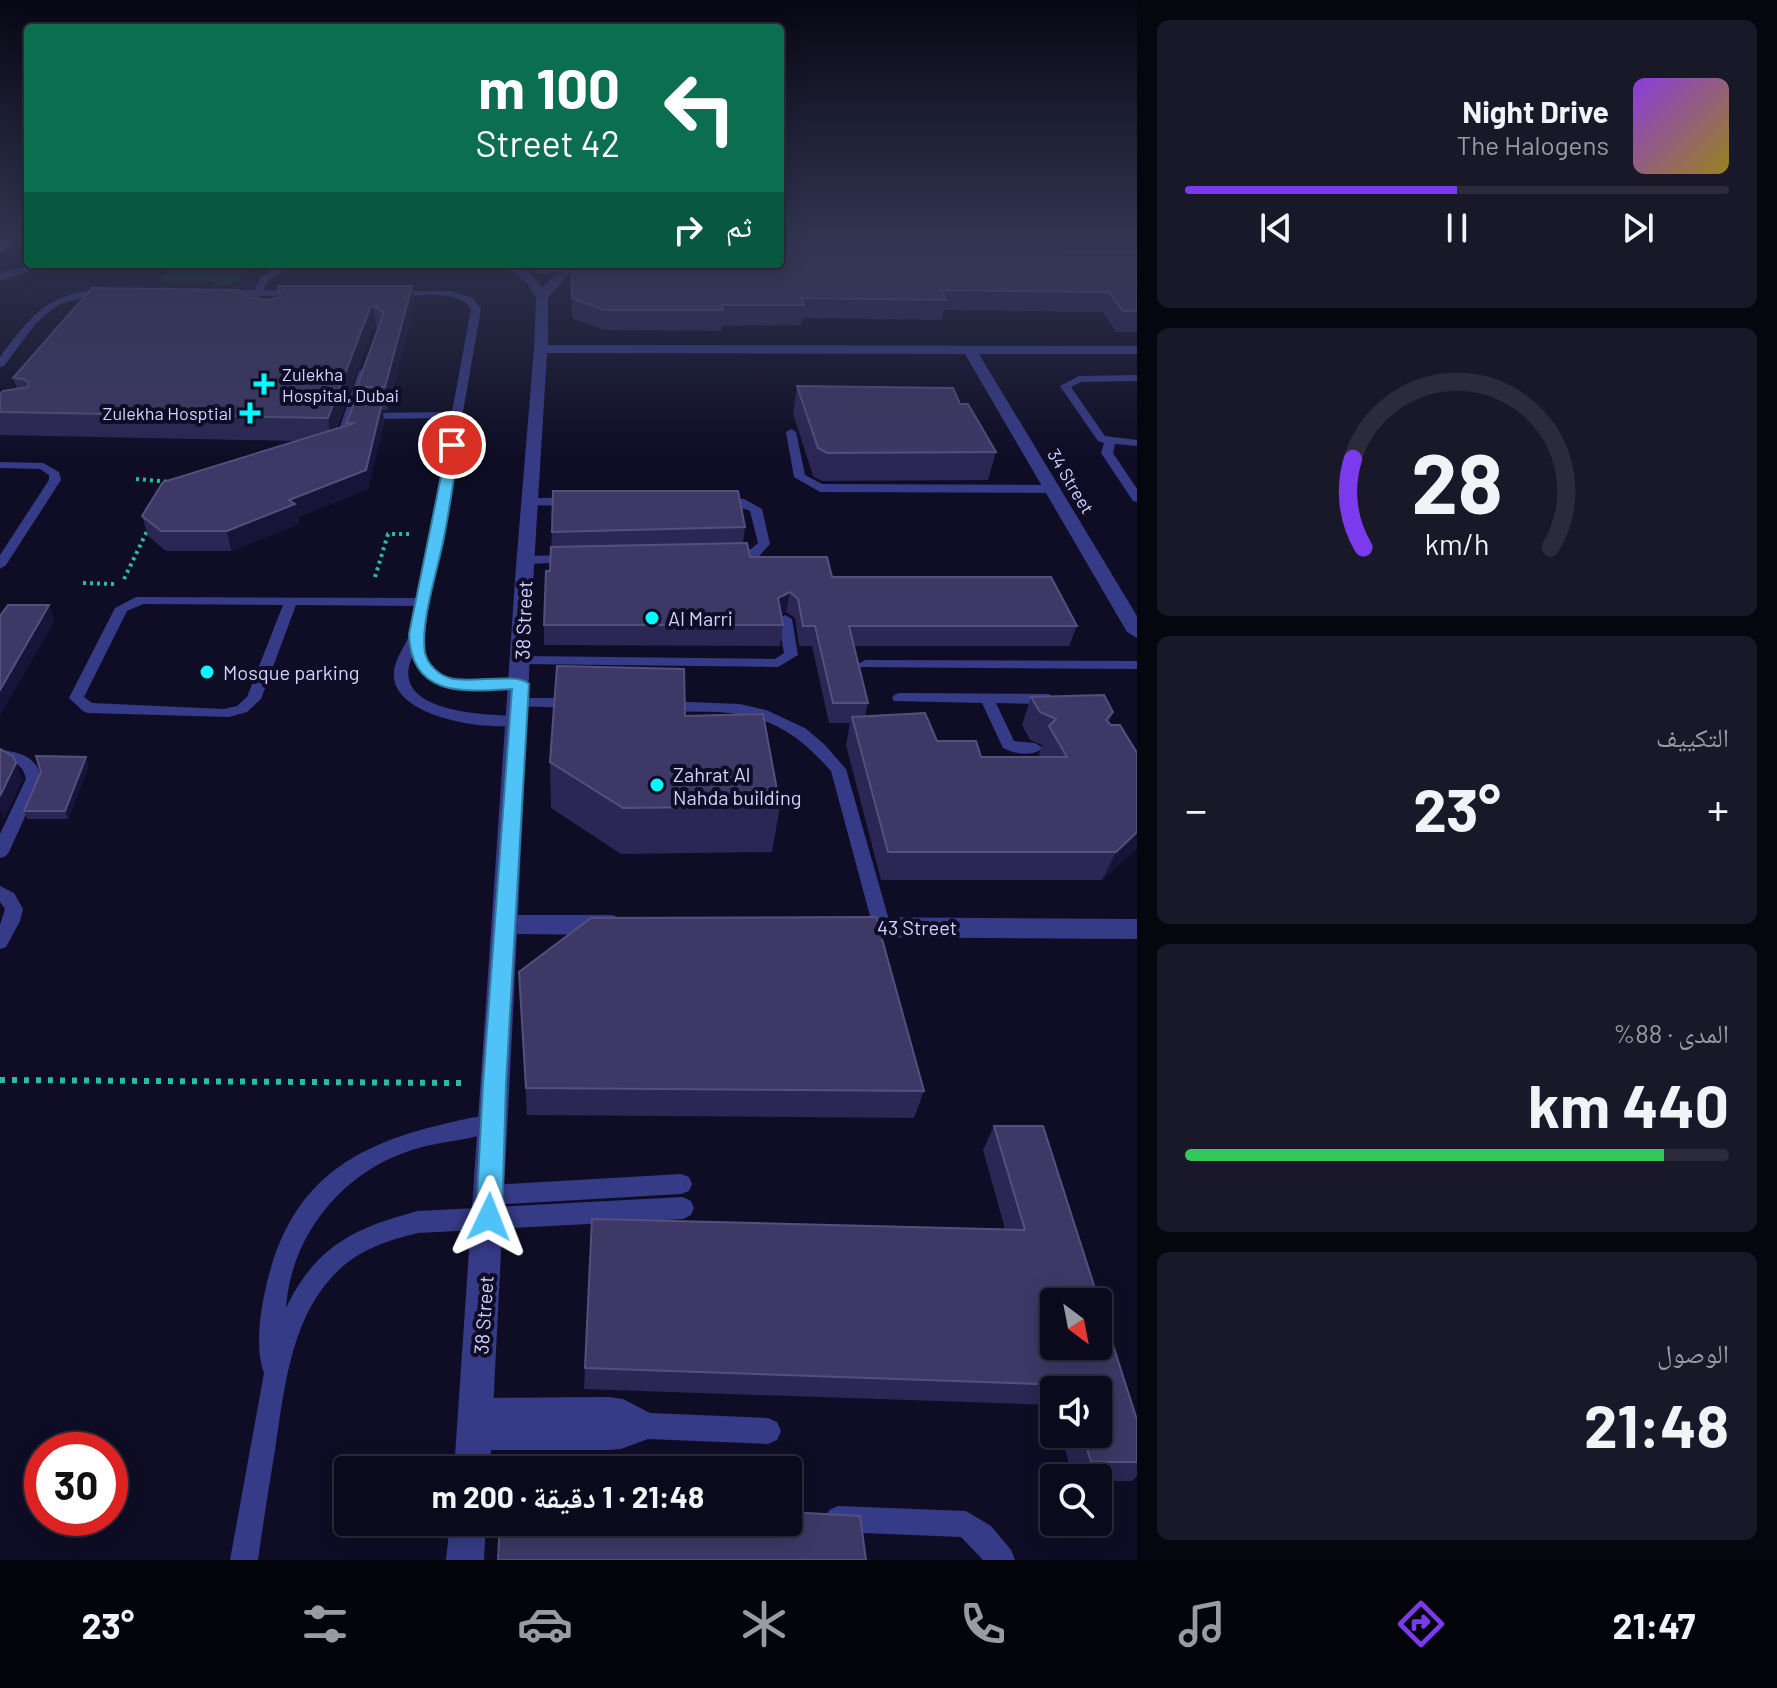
<!DOCTYPE html>
<html lang="ar">
<head>
<meta charset="utf-8">
<style>
  :root { --surface:#0b0a1c; --page:#191829; --text:#f1f3f6; --muted:#9a9aa3; --line:#2b2b3b; --accent:#7c3aed }
  body { margin:0; font-family:Barlow,"Noto Naskh Arabic",sans-serif; background:var(--page); color:var(--text); direction:rtl; height:100vh; display:flex; flex-direction:column; font-size:30px; white-space:nowrap }
  * { box-sizing:border-box; margin:0 }
  p { font-size:26px; color:var(--muted) }
  .icon { flex:none; width:44px; height:44px; fill:none; stroke:currentColor; stroke-width:2; stroke-linecap:round; stroke-linejoin:round }
  .map { position:relative; flex:1; overflow:hidden; direction:ltr }
  .side { display:flex; flex-direction:column; gap:20px; padding:20px; background:#06060f; width:640px }
  .side>* { flex:none }
  .top-card { position:absolute; left:24px; top:24px; width:760px; height:244px; border-radius:8px; box-shadow:0 4px 20px #0003,0 0 0 2px var(--line); direction:rtl; background:#0b6e4f; color:#fff; overflow:hidden }
  .needle { width:52px; rotate:148deg }
  .buttons { position:absolute; left:1040px; top:1288px; display:grid; gap:16px }
  .buttons a { display:grid; place-items:center; width:72px; height:72px; border-radius:8px; background:var(--surface); box-shadow:0 4px 20px #0003,0 0 0 2px var(--line); font-size:40px }
  .speed { position:absolute; left:24px; top:1432px; display:flex; gap:16px; font-size:40px; font-weight:700; text-align:center }
  .speed>* { display:grid; place-content:center; width:104px; height:104px; border-radius:50%; background:var(--surface); box-shadow:0 4px 20px #0003,0 0 0 2px var(--line); line-height:1 }
  .speed .limit { border:12px solid #d22; background:#fff; color:#111 }
  .pin { position:absolute; display:grid; place-items:center; width:68px; height:68px; color:#fff; margin:-34px; border:4px solid #fff; border-radius:50%; box-shadow:0 2px 8px #0007 }
  .me { position:absolute; width:88px; margin:-44px; rotate:2deg; stroke-linejoin:round; filter:drop-shadow(0 0 6px #0008) }
  .turn { display:flex; align-items:center; gap:28px; height:168px; padding:0 32px; font-size:36px }
  .turn .icon { width:104px; height:104px; stroke-width:2.5 }
  .turn b { display:block; font-size:56px; line-height:68px }
  .then { display:flex; align-items:center; height:76px; padding:0 32px; background:#0003; gap:16px; font-size:30px }
  .big { font-size:60px; font-weight:700; line-height:1.1 }
  .side .widget { flex:1; display:flex; flex-direction:column; justify-content:center; gap:12px; min-width:0; padding:0 28px; border-radius:12px; background:var(--page) }
  .side .dial { align-items:center; gap:0 }
  .dial svg { height:208px; overflow:visible; fill:none; stroke:var(--line); stroke-width:7; stroke-linecap:round; text-anchor:middle }
  .dial text { fill:var(--text); stroke:none }
  .song { display:flex; align-items:center; gap:24px }
  .cover { width:96px; height:96px; border-radius:12px; background:linear-gradient(135deg,hsl(270 70% 55%),hsl(50 70% 35%)) }
  .played { height:8px; border-radius:4px; background:linear-gradient(90deg,var(--accent) 50%,var(--line) 50%) }
  .keys { display:flex; justify-content:space-around; direction:ltr }
  .heat { display:flex; justify-content:space-between; align-items:center; font-size:44px; direction:ltr }
  .charge { height:12px; border-radius:6px; background:linear-gradient(90deg,#34c759 88%,var(--line) 0) }
  .trip { position:absolute; left:334px; top:1456px; width:468px; height:80px; border-radius:8px; background:var(--surface); box-shadow:0 4px 20px #0003,0 0 0 2px var(--line); font-weight:700; line-height:80px; text-align:center; direction:rtl }
  .tab-bar { display:flex; height:128px; justify-content:space-around; align-items:center; background:#04040b; color:var(--muted) }
  .tab-bar .icon { width:56px; height:56px }
  .tab-bar .current { color:var(--accent) }
  .tab-bar b { font-size:36px; color:var(--text) }
  main { display:flex; flex:1; min-height:0 }
  .map>svg:first-child { display:block }
</style>
</head>
<body>
<main>
<section class="side">
<div class="widget">
<div class="song"><i class="cover"></i><div><b>Night Drive</b><p>The Halogens</p></div></div>
<div class="played"></div>
<div class="keys"><svg class="icon" aria-label="previous" viewBox="0 0 24 24"><path d="M18 5L8 12l10 7zM5 5v14"/></svg><svg class="icon" aria-label="pause" viewBox="0 0 24 24"><path d="M8 5v14M16 5v14"/></svg><svg class="icon" aria-label="next" viewBox="0 0 24 24"><path d="M6 5l10 7-10 7zM19 5v14"/></svg></div>
</div>
<div class="widget dial"><svg viewBox="0 0 100 80">
<path d="M14 69A42 42 0 1 1 86 69"/>
<path d="M14 69A42 42 0 0 1 10 35" stroke="#7c3aed"/>
<text x="50" y="56" font-size="32" font-weight="700">28</text>
<text x="50" y="72" font-size="11">km/h</text>
</svg></div>
<div class="widget"><p>التكييف</p>
<div class="heat"><a>−</a><b class="big">23°</b><a>+</a></div>
</div>
<div class="widget"><p>المدى · 88%</p><b class="big">440 km</b><div class="charge"></div></div>
<div class="widget"><p>الوصول</p><b class="big">21:48</b></div>
</section>
<div class="map">
<svg width="1137" height="1560" viewBox="0 0 1137 1560">
  <rect width="100%" height="100%" fill="#0f0d25"/>
  <path fill="#10302c" d="M223,264l19,3 2,6c-7,11 -18,13 -30,13v-4h-52l1,-3 -4,-1 11,-7h50z"/>
  <g fill="none" stroke-linecap="round" stroke-linejoin="round">
    <g stroke="#29bca5" stroke-width="4" stroke-dasharray="3 4" stroke-linecap="butt">
      <polyline points="136,479 171,482"/>
      <polyline points="375,577 388,534 409,534"/>
      <polyline points="124,579 149,527"/>
      <polyline points="83,583 114,584"/>
    </g>
    <polyline stroke="#29bca5" stroke-width="6" stroke-dasharray="5 7" stroke-linecap="butt" points="0,1080 461,1083"/>
    <g fill="#363b87" fill-rule="evenodd">
      <polygon points="282,264 292,264 268,281 263,290 300,290 304,293 303,295 260,296 254,302 250,299 251,296 223,296 219,293 223,290 254,290 261,277"/>
      <path d="M108,289l4,3 -1,2 -25,2 -28,9 -22,18 -32,43 -4,1v-10c35,-46 47,-64 108,-68z"/>
      <path d="M450,291l23,7 8,11 -59,336c2,5 4,13 7,18 18,27 64,17 91,16l7,5 -7,5c-36,1 -93,11 -108,-32 -24,56 73,58 106,59l5,2 3,3 -3,3c-32,8 -117,-5 -128,-41 -6,-20 11,-35 16,-53 2,-7 3,-16 4,-24l-119,-1 -35,94 -14,13 -18,5 -141,-4 -5,-2 -14,-13 46,-90 21,-11 281,1 34,-180 -88,1 -5,-3 5,-3 89,-1 19,-103c-13,-21 -58,-12 -80,-12l-4,-3 4,-3zM143,604l140,1 -36,92 -10,9 -13,3 -132,-6 -8,-6 43,-86z"/>
      <polygon points="364,368 369,371 348,433 339,435 338,433 359,371"/>
      <polygon points="1137,375 1137,381 1081,382 1071,387 1105,436 1137,440 1137,446 1115,444 1113,453 1137,489 1137,502 1133,501 1101,453 1104,443 1098,441 1060,386 1079,376"/>
      <polygon points="791,429 796,432 805,475 822,484 1053,485 1059,489 1053,493 820,492 794,477 786,432"/>
      <polygon points="0,462 43,463 59,472 61,480 6,565 0,569 0,555 49,480 49,475 40,469 0,468"/>
      <polygon points="530,498 571,498 577,502 571,506 526,505 526,499"/>
      <path d="M744,499l18,10 8,35 -11,12 -36,2v-6l28,-3 7,-6 -8,-32c-12,-6 -27,-1 -37,-8l6,-4z"/>
      <polygon points="572,555 578,559 577,562 525,564 519,560 525,556"/>
      <polygon points="785,615 792,619 798,655 778,667 522,664 515,660 522,656 775,659 784,653 778,619"/>
      <polygon points="865,660 1137,661 1137,669 860,667 858,664"/>
      <path d="M899,693l150,1 7,5 -7,5 -53,-1 18,38 21,2 8,5c-10,9 -29,6 -40,0l-21,-45 -88,-2 -2,-3 2,-3z"/>
      <polygon points="519,698 573,698 580,703 573,708 514,706 512,703"/>
      <path d="M665,701l75,3 26,6 39,18 19,16 22,25 45,158 -3,5 -6,2 -6,-2 -3,-5 -42,-156c-35,-39 -62,-56 -114,-59 -19,-1 -39,1 -57,-3l-2,-3z"/>
      <path d="M0,750c21,2 37,7 42,29l-33,73 -3,4 -6,2v-24l26,-55c-3,-15 -12,-18 -26,-19z"/>
      <polygon points="0,886 14,893 23,909 20,921 6,947 0,949 0,925 5,909 0,902"/>
      <path d="M492,1114l7,2 4,7 -4,7c-26,10 -57,11 -84,19 -71,21 -124,85 -129,159 30,-62 68,-80 132,-97l265,-14 8,4 3,7 -3,7 -8,4 -265,14c-33,8 -63,18 -86,44 -42,45 -48,115 -57,173 -6,37 -12,73 -17,110h-28l34,-187c-9,-24 -4,-61 2,-86 28,-125 112,-152 226,-173z"/>
      <polygon points="681,1174 689,1177 692,1184 689,1191 681,1194 490,1205 482,1202 479,1195 482,1188 490,1185"/>
      <polygon points="609,1397 623,1399 650,1413 768,1418 777,1422 781,1431 777,1440 768,1444 648,1439 621,1449 607,1450 475,1450 466,1446 462,1437 466,1428 475,1424 616,1424 477,1424 468,1420 464,1411 468,1402 477,1398"/>
      <polygon points="838,1506 966,1511 991,1526 1011,1550 1015,1560 983,1560 961,1537 838,1532 829,1528 825,1519 829,1510"/>
    </g>
    <g fill="#363b87" fill-rule="evenodd">
      <path d="M508,264c15,0 27,12 34,24l22,-22 10,2 -26,30v47l589,1v8h-158l158,262v22l-10,-6 -162,-278 -418,-1 -13,213 -16,349h94l9,3 3,7 -3,7 -9,3 -95,-1 -27,536h-36l62,-904 18,-217 2,-51 -9,-15 -19,-15z"/>
      <polygon points="850,917 1137,919 1137,939 850,937 841,934 838,927 841,920"/>
      <polygon points="450,1522 486,1522 484,1560 446,1560"/>
    </g>
    <g fill="#363b87" fill-rule="evenodd">
      <polygon points="780,240 1137,241 1137,247 780,246"/>
      <polygon points="32,264 51,264 0,281 0,273"/>
      <polygon points="500,264 545,267 587,264 545,275"/>
    </g>
    <polygon fill="#6973ff" fill-rule="evenodd" points="3,240 15,240 0,253 0,244"/>
  </g>
  <g fill="#2b2654" fill-rule="evenodd">
    <polygon points="1120,240 1137,240 1137,332 1116,332 1103,312 944,310 942,320 802,318 801,325 722,326 721,331 604,330 572,318 571,264 1117,251"/>
    <path d="M278,286h134l2,21 -26,103h-5l1,12 -16,67 -70,28 1,7 -68,27h-65l-18,-15 -6,-20 156,-75 -298,-6v-41l17,-6 -4,-10 236,-80 17,2 14,-3zM376,327l2,1 -21,59 2,17 -13,19v3l-10,3 36,-100z"/>
    <polygon points="797,386 960,404 996,452 988,480 822,481 813,476 793,413"/>
    <polygon points="745,527 743,543 750,557 832,577 1077,626 1069,646 854,646 868,703 865,716 981,757 1040,757 1039,754 1042,745 1030,740 1022,725 1031,697 1113,712 1109,722 1137,753 1137,848 1102,880 881,880 846,745 850,723 829,723 812,646 799,646 795,618 786,612 781,615 783,625 780,646 544,645 544,625 550,571 552,532"/>
    <polygon points="685,716 780,806 772,852 621,854 551,808 550,762"/>
    <polygon points="89,765 68,819 27,819 24,811"/>
    <polygon points="519,972 924,1091 914,1118 527,1115"/>
    <polygon points="994,1126 1137,1420 1137,1476 1132,1481 1098,1481 1098,1478 1073,1478 1061,1434 1098,1434 1098,1390 1054,1390 1054,1408 1053,1405 584,1389 585,1368 1005,1229 983,1150"/>
  </g>
  <g fill="#181439">
    <polygon points="412,286 414,307 388,410 385,387"/>
    <polygon points="373,306 376,327 372,329 331,441 328,418 370,308"/>
    <polygon points="382,403 384,422 368,489 298,517 299,524 231,551 227,531 289,500"/>
    <polygon points="790,592 786,612 775,618 778,598"/>
    <polygon points="49,605 55,620 0,716 0,690"/>
    <polygon points="13,756 23,779 4,819 0,810 0,796"/>
    <polygon points="86,757 89,765 68,819 65,811"/>
    <polygon points="1137,832 1137,848 1102,880 1116,852"/>
  </g>
  <g fill="#3d3866" stroke="#54507e" stroke-width="2" fill-rule="evenodd">
    <polygon points="780,247 1137,251 1137,311 1123,311 1109,292 941,290 946,300 801,298 804,305 721,305 723,310 604,310 572,298 571,264 780,264"/>
    <polygon points="278,286 412,286 385,387 357,387 384,312 373,306 370,308 328,418 0,412 0,394 3,391 28,387 29,383 23,379 13,378 92,288 239,290 249,298 266,300 281,297"/>
    <polygon points="797,386 953,388 960,404 968,404 996,452 827,453 818,448"/>
    <polygon points="382,403 366,470 289,500 295,504 227,531 161,531 142,516 163,482 355,423 346,423 354,404"/>
    <polygon points="553,491 738,491 745,527 552,532"/>
    <polygon points="747,543 750,557 827,557 832,577 1051,577 1077,626 849,626 868,703 833,703 815,626 803,626 798,599 790,592 778,598 783,625 544,625 546,571 550,571 551,547"/>
    <polygon points="8,605 49,605 0,690 0,616"/>
    <polygon points="557,666 684,669 685,716 763,714 780,806 623,808 550,762"/>
    <polygon points="1104,695 1113,712 1106,720 1111,725 1120,725 1137,753 1137,832 1116,852 888,852 852,717 925,713 937,741 976,741 981,757 1067,757 1049,726 1056,719 1040,712 1031,697"/>
    <polygon points="0,749 13,756 16,763 0,796"/>
    <polygon points="36,756 86,757 65,811 24,811 41,772"/>
    <polygon points="876,917 924,1091 526,1088 519,972 591,918"/>
    <path d="M994,1126h49l94,294v42h-46l-8,-28h15v-44h-28l-1,-5 -484,-17 7,-149 433,11zM1054,1302h44v44h-44z"/>
    <polygon points="788,1512 860,1516 866,1560 498,1560 500,1522 788,1522"/>
  </g>
  <linearGradient id="sky" x2="0" y2="1"><stop stop-color="#080714"/><stop offset="0.52" stop-color="#313551"/><stop offset="1" stop-color="#313551" stop-opacity="0"/></linearGradient>
  <rect width="1137" height="459" fill="url(#sky)"/>
  <path fill="#4fc3f7" stroke="#337fa1" stroke-width="2" d="M448,442l11,3c-5,31 -9,62 -15,92 -6,33 -24,84 -19,116 3,12 14,22 25,25 20,6 67,-6 79,6l-23,400 -4,133 -4,9 -9,4 -9,-4 -4,-9 7,-133 29,-395c-49,3 -101,8 -103,-55z"/>
  <g fill="#00fbfd" stroke="#0f0d25" stroke-width="3">
    <path d="M260 372h8v8h8v8h-8v8h-8v-8h-8v-8h8z"/>
    <path d="M246 401h8v8h8v8h-8v8h-8v-8h-8v-8h8z"/>
    <circle cx="652" cy="618" r="8"/>
    <circle cx="207" cy="672" r="8"/>
    <circle cx="657" cy="785" r="8"/>
  </g>
  <g text-anchor="middle" dominant-baseline="central" stroke-width="8" stroke-linejoin="round" paint-order="stroke">
    <g font-size="18" fill="#d3d2ff" stroke="#0f0d25" text-anchor="start">
      <text x="282" y="374">Zulekha<tspan x="282" dy="21">Hospital, Dubai</tspan></text>
      <text x="232" y="413" text-anchor="end">Zulekha Hosptial</text>
    </g>
    <g font-size="18" fill="#d3d2ff" stroke="#0f0d25">
      <text transform="translate(1071 481) rotate(59)">34 Street</text>
    </g>
    <g font-size="20" fill="#d3d2ff" stroke="#0f0d25" text-anchor="start">
      <text x="668" y="618">Al Marri</text>
      <text x="223" y="672">Mosque parking</text>
      <text x="673" y="774">Zahrat Al<tspan x="673" dy="23">Nahda building</tspan></text>
    </g>
    <g font-size="20" fill="#d3d2ff" stroke="#0f0d25">
      <text transform="translate(523 620) rotate(-88)">38 Street</text>
      <text x="917" y="927">43 Street</text>
      <text transform="translate(483 1315) rotate(-86)">38 Street</text>
    </g>
  </g>
</svg>
<div class="buttons">
<a><svg class="needle" viewBox="-14 -14 28 28"><path d="M0-13l5 13h-10z" fill="#e53935"/><path d="M0 13l5-13h-10z" fill="#9a9aa3"/></svg></a>
<a><svg class="icon" aria-label="sound" viewBox="0 0 24 24"><path d="M4 9h4l5-4v14l-5-4H4zM17 9q2 3 0 6"/></svg></a>
<a><svg class="icon" aria-label="search" viewBox="0 0 24 24"><circle cx="10" cy="10" r="6"/><path d="M15 15l6 6"/></svg></a>
</div>
<div class="speed"><div class="limit">30</div></div>
<div class="pin" style="left:452px;top:445px;background:#d93025"><svg class="icon" aria-label="arrive" viewBox="0 0 24 24"><path d="M6 21V4h12l-3 4 3 4H6"/></svg></div>
<svg class="me" style="left:489px;top:1217px" viewBox="-20 -20 40 40"><path d="M0-17L14 15 0 8-14 15z" fill="#4fc3f7" stroke="#fff" stroke-width="4"/></svg>
<div class="trip">21:48 · 1 دقيقة · 200 m</div>
<div class="top-card">
<div class="turn"><svg class="icon" aria-label="left" viewBox="0 0 24 24"><path d="M17 20v-9H6M10 6l-5 5 5 5"/></svg><div><b>100 m</b>42 Street</div></div>
<div class="then">ثم<svg class="icon" aria-label="right" viewBox="0 0 24 24"><path d="M7 20v-9h11M14 6l5 5-5 5"/></svg></div>
</div>
</div>
</main>
<nav class="tab-bar">
<b>21:47</b>
<svg class="icon current" aria-label="directions" viewBox="0 0 24 24"><path d="M12 3l9 9-9 9-9-9zM9 14v-3h6M13 9l2 2-2 2"/></svg>
<svg class="icon" aria-label="music" viewBox="0 0 24 24"><path d="M9 18V5l10-2v13"/><circle cx="6" cy="18" r="3"/><circle cx="16" cy="16" r="3"/></svg>
<svg class="icon" aria-label="phone" viewBox="0 0 24 24"><path d="M5 4h4l2 5-3 2q2 4 5 5l2-3 5 2v4C11 20 4 13 5 4z"/></svg>
<svg class="icon" aria-label="climate" viewBox="0 0 24 24"><path d="M12 3v18M4 7l16 10M4 17L20 7"/></svg>
<svg class="icon" aria-label="car" viewBox="0 0 24 24"><path d="M5 17H2v-5l4-1 3-4h7l3 4 3 1v5h-3M9 17h6M6 11h13"/><circle cx="7" cy="17" r="2"/><circle cx="17" cy="17" r="2"/></svg>
<svg class="icon" aria-label="filters" viewBox="0 0 24 24"><path d="M4 7h16M4 17h16"/><circle cx="9" cy="7" r="2"/><circle cx="15" cy="17" r="2"/></svg>
<b>23°</b>
</nav>
</body>
</html>
